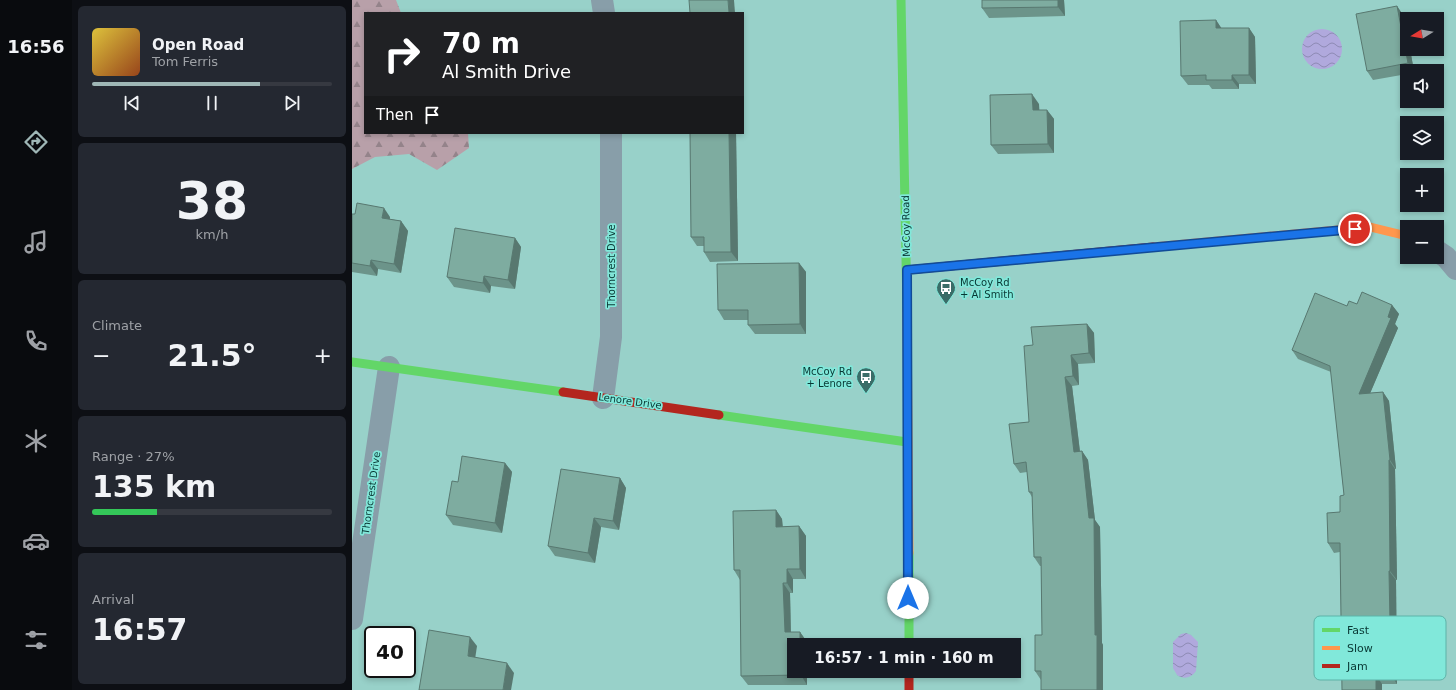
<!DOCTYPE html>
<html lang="en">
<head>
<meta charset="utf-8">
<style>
  :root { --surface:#171b24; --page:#242831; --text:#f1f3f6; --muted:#9ea1a6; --line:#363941; --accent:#9fb7b6 }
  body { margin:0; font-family:"DejaVu Sans",sans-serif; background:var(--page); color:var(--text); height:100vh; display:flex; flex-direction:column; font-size:15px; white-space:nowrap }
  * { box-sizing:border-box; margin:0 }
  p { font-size:13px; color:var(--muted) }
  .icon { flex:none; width:22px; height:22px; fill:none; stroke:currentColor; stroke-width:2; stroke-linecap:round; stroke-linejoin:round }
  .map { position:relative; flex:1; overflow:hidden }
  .sheet { display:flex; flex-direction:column; gap:6px; padding:6px; background:#0d0f14; width:280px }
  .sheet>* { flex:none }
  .banner { position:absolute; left:12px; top:12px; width:380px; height:122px; border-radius:0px; box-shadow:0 2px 6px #0003; background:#202124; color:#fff; overflow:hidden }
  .needle { width:26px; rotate:259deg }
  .controls { position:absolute; left:1048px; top:12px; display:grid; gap:8px }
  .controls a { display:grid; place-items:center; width:44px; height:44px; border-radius:0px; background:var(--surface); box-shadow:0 2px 6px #0003; font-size:20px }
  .speed { position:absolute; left:12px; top:626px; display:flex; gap:8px; font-size:20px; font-weight:700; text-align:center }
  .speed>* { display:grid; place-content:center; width:52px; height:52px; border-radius:50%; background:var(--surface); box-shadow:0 2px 6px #0003; line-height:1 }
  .speed .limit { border:2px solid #111; border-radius:6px; background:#fff; color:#111 }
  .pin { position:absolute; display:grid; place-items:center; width:34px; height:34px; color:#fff; margin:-17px; border:2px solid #fff; border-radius:50%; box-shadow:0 1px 4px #0007 }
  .me { position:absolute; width:44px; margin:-22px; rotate:0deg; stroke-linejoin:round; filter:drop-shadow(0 0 3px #0008) }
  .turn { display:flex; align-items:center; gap:14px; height:84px; padding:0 12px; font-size:18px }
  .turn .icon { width:52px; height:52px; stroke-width:2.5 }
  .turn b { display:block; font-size:28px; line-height:34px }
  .then { display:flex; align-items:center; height:38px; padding:0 12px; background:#0003; gap:8px; font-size:15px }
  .big { font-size:30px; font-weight:600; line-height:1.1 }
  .sheet .widget { flex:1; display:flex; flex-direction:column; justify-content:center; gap:6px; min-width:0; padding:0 14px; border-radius:6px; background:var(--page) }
  .sheet .dial { align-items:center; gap:0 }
  .dial b { font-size:52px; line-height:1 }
  .song { display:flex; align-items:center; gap:12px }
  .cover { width:48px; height:48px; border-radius:6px; background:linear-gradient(135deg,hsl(50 70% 55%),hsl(20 70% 35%)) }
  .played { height:4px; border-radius:2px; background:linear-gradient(90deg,var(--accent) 70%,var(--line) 70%) }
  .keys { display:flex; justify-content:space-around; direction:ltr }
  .heat { display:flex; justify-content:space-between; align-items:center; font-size:22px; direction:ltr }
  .charge { height:6px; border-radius:3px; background:linear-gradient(90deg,#34c759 27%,var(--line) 0) }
  .trip { position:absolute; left:435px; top:638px; width:234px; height:40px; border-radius:0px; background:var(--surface); box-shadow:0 2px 6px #0003; font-weight:600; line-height:40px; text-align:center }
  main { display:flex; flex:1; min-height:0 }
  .tabs { display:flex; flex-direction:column; width:72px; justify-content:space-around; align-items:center; background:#090b0e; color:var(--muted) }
  .tabs .icon { width:28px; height:28px }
  .tabs .current { color:var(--accent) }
  .tabs b { font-size:18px; color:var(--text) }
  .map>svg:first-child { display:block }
</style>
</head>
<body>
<main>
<nav class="tabs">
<b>16:56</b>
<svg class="icon current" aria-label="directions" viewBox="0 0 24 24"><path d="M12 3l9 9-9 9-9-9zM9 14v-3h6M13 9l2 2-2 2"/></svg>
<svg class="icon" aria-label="music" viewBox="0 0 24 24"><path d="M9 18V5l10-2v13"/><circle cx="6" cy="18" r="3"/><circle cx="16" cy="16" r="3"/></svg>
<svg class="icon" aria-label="phone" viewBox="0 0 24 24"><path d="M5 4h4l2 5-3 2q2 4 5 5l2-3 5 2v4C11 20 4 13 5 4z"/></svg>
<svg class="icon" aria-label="climate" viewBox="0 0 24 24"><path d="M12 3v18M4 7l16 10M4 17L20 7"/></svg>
<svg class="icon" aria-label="car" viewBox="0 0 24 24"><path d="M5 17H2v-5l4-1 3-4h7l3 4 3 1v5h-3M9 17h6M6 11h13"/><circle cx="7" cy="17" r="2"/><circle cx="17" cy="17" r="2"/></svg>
<svg class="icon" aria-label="filters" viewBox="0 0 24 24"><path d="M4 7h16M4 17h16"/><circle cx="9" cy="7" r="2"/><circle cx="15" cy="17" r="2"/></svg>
</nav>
<section class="sheet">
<div class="widget">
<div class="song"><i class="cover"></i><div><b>Open Road</b><p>Tom Ferris</p></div></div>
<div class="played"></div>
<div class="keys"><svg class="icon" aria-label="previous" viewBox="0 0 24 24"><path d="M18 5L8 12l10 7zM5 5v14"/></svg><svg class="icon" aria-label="pause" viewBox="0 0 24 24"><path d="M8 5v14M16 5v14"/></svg><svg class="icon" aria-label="next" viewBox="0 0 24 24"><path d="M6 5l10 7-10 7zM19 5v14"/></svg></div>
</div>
<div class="widget dial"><b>38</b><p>km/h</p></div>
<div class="widget"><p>Climate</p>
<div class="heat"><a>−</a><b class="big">21.5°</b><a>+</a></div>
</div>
<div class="widget"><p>Range · 27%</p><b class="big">135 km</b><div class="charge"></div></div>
<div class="widget"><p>Arrival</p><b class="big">16:57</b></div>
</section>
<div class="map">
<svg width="1104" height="690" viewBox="0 0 1104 690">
  <defs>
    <pattern id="forest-firs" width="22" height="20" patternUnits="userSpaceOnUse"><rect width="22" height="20" fill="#b8a0a9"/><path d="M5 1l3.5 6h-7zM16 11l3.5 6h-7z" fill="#94838a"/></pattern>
    <pattern id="water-waves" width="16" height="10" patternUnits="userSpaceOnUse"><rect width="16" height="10" fill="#b0a9dd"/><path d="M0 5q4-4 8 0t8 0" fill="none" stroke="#8d8ab4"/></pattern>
  </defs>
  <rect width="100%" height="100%" fill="#98d1c9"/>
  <polygon fill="url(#forest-firs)" points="0,0 44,0 49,13 13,13 13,133 116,133 117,148 85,170 57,154 23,157 0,169"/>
  <g fill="url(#water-waves)">
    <circle cx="970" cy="49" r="20"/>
    <path d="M834,633l5,2 7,7 -2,29c-5,7 -12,9 -19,4l-4,-7v-26l8,-8z"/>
  </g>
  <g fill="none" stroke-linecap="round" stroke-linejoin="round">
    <g stroke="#889ea9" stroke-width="22">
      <polyline points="250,0 252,13"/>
      <polyline points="1085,251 1094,257 1104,269"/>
      <polyline points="251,398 259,337 259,133"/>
      <polyline points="0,619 37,367"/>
    </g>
    <g stroke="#63d668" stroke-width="9">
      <polyline points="549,0 555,310"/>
      <polyline points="0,362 211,392"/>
      <polyline points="367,415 555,442"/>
      <polyline points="557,553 557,645"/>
    </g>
    <g stroke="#ff974d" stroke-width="9">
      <polyline points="801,247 1018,227 1055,236"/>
      <polyline points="555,310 557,553"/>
    </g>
    <g stroke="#b3261e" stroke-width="9">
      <polyline points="555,270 801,247"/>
      <polyline points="211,392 367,415"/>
      <polyline points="557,671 557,690"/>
    </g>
  </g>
  <g fill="#6c948a">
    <polygon points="712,0 713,16 637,18 630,8"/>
    <polygon points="1045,6 1051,15 1055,49 1058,49 1062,71 1055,71 1055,74 1021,80 1015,71"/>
    <polygon points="864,20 869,28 897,28 903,37 904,84 887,84 887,89 860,89 857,85 836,85 829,76"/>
    <polygon points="687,104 687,110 695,110 702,119 702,153 646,154 639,145"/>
    <polygon points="338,133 384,133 386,261 358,262 352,252 352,246 345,246 339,237"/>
    <polygon points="0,214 38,217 38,219 49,221 56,231 49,273 26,269 25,276 0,272"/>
    <polygon points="163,238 169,247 163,289 139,286 138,293 102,287 95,277"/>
    <polygon points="447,263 454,272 454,334 403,334 396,325 396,320 372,320 366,310"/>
    <polygon points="1005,304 1040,305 1047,314 1043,324 1046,328 1018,393 1031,392 1037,401 1044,469 1043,469 1045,580 1044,580 1045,684 1030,684 1030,690 990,690 988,552 982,553 976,543 988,512 992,495 979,372 946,359 940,350 995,306"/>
    <polygon points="735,324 742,333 743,363 726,364 727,385 720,386 728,451 730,451 736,460 743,520 748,527 750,643 751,645 751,690 689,690 689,680 683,671 690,635 689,566 688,566 682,557 680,497 677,492 675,472 668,473 662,464 677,422 681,345"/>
    <polygon points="153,463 160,472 150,533 101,525 94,515 106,482"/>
    <polygon points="268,478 274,488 267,530 249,527 243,563 203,556 196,546"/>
    <polygon points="424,510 430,519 431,527 447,526 454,536 454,579 441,579 441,593 438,593 439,632 448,632 455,642 455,645 442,645 442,671 455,671 455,685 396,685 389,676 388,580 382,570"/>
  </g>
  <g fill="#587870">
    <polygon points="376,0 382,0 383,13 377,13"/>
    <polygon points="706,0 712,0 713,16 706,7"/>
    <polygon points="1045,6 1051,15 1055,34 1055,49 1058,49 1062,71 1061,71 1056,63"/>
    <polygon points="864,20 870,29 864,28"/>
    <polygon points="897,28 903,37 904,84 897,75"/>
    <polygon points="880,75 887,84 887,89 880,80"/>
    <polygon points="680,94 687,104 688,119 681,110"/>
    <polygon points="695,110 702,119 702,153 696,144"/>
    <polygon points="377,133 384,133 386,261 379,252"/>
    <polygon points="32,208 38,217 36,227 30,218"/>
    <polygon points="49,221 56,231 49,273 42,264"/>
    <polygon points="163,238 169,247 163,289 156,280"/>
    <polygon points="19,260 26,269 25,276 18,266"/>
    <polygon points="447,263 454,272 454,334 448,324"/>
    <polygon points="132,276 139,286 138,293 131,283"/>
    <polygon points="1040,305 1047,314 1043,324 1046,328 1014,403 1007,394"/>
    <polygon points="735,324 742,333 743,363 737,353"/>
    <polygon points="719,355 726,364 727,385 721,376"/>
    <polygon points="713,377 720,386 729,461 722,452"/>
    <polygon points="1031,392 1037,401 1044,469 1038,460"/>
    <polygon points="730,451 736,460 743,520 748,527 750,643 751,645 751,690 745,690 743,635"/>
    <polygon points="1037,460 1043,469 1045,580 1038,571"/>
    <polygon points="153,463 160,472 150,533 143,523"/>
    <polygon points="268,478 274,488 267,530 261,521"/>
    <polygon points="424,510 430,519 431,536 424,527"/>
    <polygon points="242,518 249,527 243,563 236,553"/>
    <polygon points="447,526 454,536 454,579 448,569"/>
    <polygon points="435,569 441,579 441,593 435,583"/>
    <polygon points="1037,571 1044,580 1045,684 1039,675"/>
    <polygon points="431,583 438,593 439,642 433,632"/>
    <polygon points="448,632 455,642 455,645 448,645"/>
    <polygon points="118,637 125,646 122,666 116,656"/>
    <polygon points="155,663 162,673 159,690 151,690"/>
    <polygon points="449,671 455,671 455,685 449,675"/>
    <polygon points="1024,675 1030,684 1030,690 1024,690"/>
  </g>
  <g fill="#7eaca0" stroke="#587870">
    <polygon points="337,0 376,0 377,13 338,13"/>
    <polygon points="630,0 706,0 706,7 630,8"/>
    <polygon points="1045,6 1056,63 1015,71 1004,14"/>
    <polygon points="864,20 864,28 897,28 897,75 880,75 880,80 854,80 854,75 829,76 828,21"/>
    <polygon points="680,94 681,110 695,110 696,144 639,145 638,95"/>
    <polygon points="338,133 377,133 379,252 352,252 352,237 339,237"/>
    <polygon points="5,203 32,208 30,218 49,221 42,264 19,260 18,266 0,263 0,214 3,214"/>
    <polygon points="103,228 163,238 156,280 132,276 131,283 95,277"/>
    <polygon points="447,263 448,324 396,325 396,310 366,310 365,264"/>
    <polygon points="1010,292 1040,305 1036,317 1039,318 1007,394 1031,392 1038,460 1037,460 1038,571 1037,571 1039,675 1024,675 1024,690 990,690 988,543 976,543 975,513 988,512 988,496 992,495 978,366 940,350 963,293 995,306 997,301 1005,304"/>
    <polygon points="735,324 737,353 719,355 721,376 713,377 722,452 730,451 737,518 742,518 743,635 745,635 745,690 689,690 689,671 683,671 683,635 690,635 689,557 682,557 680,492 677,492 674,462 662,464 657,424 677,422 672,346 681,345 679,327"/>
    <polygon points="110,456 153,463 143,523 94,515 100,481 106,482"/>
    <polygon points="209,469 268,478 261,521 242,518 236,553 196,546"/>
    <polygon points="424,510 424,527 447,526 448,569 435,569 435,583 431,583 433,632 448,632 448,645 442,645 442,671 449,671 449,675 389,676 388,570 382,570 381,511"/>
    <polygon points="77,630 118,637 116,656 155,663 151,690 67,690"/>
  </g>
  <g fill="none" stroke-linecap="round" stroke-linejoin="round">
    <g stroke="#114b97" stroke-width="10">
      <polyline id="route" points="556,598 555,270 1003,229"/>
    </g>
    <use href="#route" stroke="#1a73e8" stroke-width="7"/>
  </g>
  <defs>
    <g id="bus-pin" transform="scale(1)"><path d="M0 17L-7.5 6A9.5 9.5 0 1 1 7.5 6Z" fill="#3a6d68" stroke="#81e8da"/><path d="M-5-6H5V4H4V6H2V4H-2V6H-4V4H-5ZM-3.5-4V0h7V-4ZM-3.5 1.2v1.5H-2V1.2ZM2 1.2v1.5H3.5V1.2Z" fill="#fff"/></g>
  </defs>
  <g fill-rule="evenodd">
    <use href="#bus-pin" x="594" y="288"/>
    <use href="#bus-pin" x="514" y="377"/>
  </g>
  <g text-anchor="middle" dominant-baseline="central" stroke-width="3.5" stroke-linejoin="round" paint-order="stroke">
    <g font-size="10" fill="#083733" stroke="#81e8da">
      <text transform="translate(554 226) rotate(-91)">McCoy Road</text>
      <text transform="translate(259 266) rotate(-90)">Thorncrest Drive</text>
      <text transform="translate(278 401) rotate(8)">Lenore Drive</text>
      <text transform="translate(19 493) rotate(-82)">Thorncrest Drive</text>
    </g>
    <g font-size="10" fill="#083733" stroke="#81e8da" text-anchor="start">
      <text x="608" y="282">McCoy Rd<tspan x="608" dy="12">+ Al Smith</tspan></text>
      <text x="500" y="371" text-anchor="end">McCoy Rd<tspan x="500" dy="12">+ Lenore</tspan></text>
    </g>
  </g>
  <rect x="962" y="616" width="132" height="64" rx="6" fill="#81e8da" stroke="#5db3a8" stroke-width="1"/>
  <rect x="970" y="628" width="18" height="4" fill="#63d668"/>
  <rect x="970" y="646" width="18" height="4" fill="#ff974d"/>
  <rect x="970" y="664" width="18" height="4" fill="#b3261e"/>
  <g font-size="11" fill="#083733">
    <text x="995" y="634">Fast</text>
    <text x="995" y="652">Slow</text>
    <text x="995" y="670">Jam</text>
  </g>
</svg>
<div class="controls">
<a><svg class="needle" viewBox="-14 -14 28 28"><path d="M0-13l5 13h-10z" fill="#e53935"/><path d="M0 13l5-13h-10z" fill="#9ea1a6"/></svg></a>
<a><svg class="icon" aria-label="sound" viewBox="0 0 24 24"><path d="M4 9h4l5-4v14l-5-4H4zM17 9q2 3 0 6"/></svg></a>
<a><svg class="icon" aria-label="layers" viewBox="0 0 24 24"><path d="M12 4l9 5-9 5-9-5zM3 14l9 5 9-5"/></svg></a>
<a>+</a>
<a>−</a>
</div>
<div class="speed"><div class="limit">40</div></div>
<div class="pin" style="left:1003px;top:229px;background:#d93025"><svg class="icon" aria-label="arrive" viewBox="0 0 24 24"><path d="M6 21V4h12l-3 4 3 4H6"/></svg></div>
<svg class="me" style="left:556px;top:598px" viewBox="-20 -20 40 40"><circle r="19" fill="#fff"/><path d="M0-13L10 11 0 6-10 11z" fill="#1a73e8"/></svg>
<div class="trip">16:57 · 1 min · 160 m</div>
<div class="banner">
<div class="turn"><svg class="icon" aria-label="right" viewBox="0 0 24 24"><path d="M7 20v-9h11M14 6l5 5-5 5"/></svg><div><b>70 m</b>Al Smith Drive</div></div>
<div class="then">Then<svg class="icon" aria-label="arrive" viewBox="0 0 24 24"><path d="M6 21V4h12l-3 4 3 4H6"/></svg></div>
</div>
</div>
</main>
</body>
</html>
